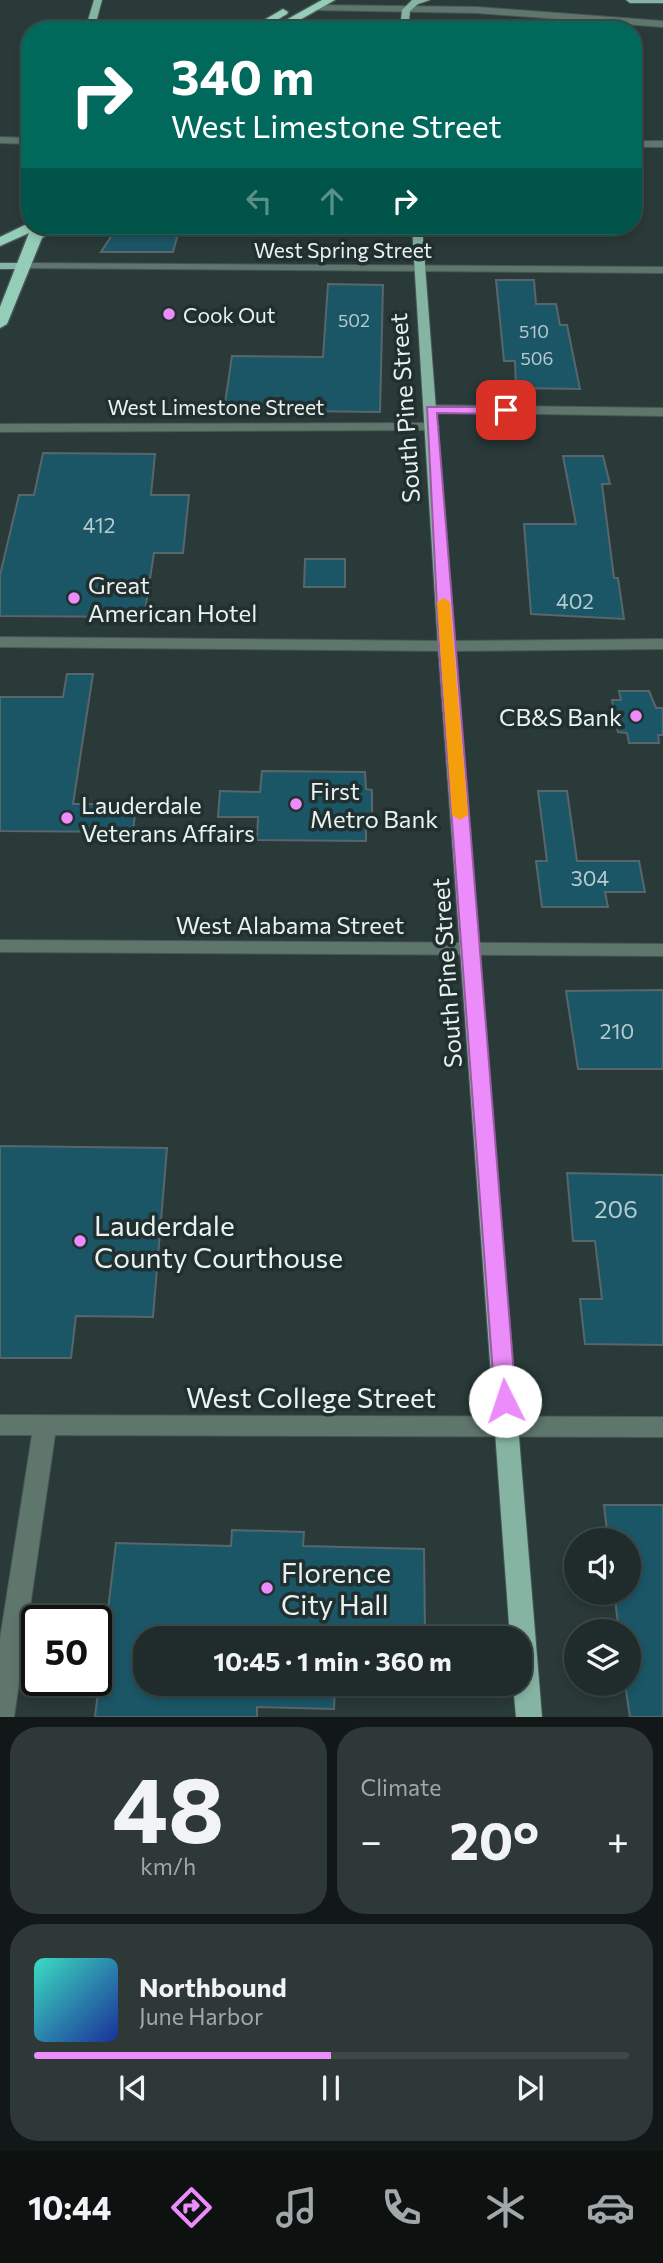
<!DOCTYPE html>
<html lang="en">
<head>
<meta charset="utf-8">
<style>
  :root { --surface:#202c2b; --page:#2d3837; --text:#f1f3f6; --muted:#a2a7a9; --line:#3d4847; --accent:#ec8cfa }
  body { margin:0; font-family:Commissioner,sans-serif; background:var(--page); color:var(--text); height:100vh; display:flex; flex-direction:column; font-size:26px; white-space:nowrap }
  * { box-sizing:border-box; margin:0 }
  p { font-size:23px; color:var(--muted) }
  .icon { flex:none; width:38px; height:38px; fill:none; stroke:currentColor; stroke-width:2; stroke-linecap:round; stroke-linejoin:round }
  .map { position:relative; height:1717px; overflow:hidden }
  .drawer { display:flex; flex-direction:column; gap:10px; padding:10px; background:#121818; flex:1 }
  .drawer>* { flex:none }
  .guide { position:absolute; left:21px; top:21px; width:621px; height:214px; border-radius:28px; box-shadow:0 4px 10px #0003,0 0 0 2px var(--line); background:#00695c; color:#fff; overflow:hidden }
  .tools { position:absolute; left:564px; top:1528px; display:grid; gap:14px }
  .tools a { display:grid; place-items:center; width:77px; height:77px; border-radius:50%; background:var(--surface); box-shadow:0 4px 10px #0003,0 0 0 2px var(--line); font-size:35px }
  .speed { position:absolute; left:21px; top:1605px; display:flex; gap:14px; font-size:35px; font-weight:700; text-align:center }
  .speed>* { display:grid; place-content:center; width:91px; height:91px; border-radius:50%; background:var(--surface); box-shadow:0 4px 10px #0003,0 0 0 2px var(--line); line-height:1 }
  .speed .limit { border:4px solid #111; border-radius:10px; background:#fff; color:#111 }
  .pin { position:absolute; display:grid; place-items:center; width:60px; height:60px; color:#fff; margin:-30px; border-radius:14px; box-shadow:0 4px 10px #0006 }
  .me { position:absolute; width:77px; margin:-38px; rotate:356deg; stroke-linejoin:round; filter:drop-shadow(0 0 5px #0008) }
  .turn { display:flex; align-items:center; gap:24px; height:147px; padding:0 35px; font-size:32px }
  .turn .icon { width:91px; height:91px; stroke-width:2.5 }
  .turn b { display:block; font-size:49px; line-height:60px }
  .lanes { display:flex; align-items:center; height:66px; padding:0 35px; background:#0003; justify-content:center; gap:35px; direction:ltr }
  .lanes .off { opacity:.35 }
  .big { font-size:52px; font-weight:700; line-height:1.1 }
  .drawer .widget { flex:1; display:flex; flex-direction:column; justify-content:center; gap:10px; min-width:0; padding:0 24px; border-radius:28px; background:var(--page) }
  .drawer .dial { align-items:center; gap:0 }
  .dial b { font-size:91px; line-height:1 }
  .song { display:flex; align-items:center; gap:21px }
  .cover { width:84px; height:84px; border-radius:10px; background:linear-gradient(135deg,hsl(170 70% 55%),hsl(230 70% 35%)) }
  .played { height:7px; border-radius:4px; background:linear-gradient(90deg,var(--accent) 50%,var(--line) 50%) }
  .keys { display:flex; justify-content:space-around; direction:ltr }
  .heat { display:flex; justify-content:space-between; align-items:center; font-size:38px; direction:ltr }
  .drawer .tiles { flex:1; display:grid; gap:10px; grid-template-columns:1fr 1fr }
  .widget:last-child { grid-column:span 2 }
  .trip { position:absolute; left:133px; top:1626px; width:399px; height:70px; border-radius:28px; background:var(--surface); box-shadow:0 4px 10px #0003,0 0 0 2px var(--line); font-weight:700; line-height:70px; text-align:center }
  .tabs { display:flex; height:112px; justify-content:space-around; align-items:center; background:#0d1211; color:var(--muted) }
  .tabs .icon { width:49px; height:49px }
  .tabs .on { color:var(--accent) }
  .tabs b { font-size:32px; color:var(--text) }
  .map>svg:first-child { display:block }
</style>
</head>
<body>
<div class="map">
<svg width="663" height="1717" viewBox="0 0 663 1717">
  <rect width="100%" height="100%" fill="#2a3a39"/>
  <g fill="#1b5667" stroke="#58666c" stroke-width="2">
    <polygon points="118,226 180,226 173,252 101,252"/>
    <polygon points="496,280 534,280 536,304 556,304 560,325 567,325 580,389 516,388 515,361 504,361"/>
    <polygon points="328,284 383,285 380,412 224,410 232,356 323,357"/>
    <polygon points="43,453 155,454 151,495 189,495 183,553 154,553 144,617 0,616 0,575 19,495 34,495"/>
    <polygon points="563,456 603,456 610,484 602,484 614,578 618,578 624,619 531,614 524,524 576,524"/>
    <polygon points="305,559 345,559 345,587 304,587"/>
    <polygon points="67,674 93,674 73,804 136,804 133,832 0,831 0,697 63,697"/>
    <polygon points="619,691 649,691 656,708 663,708 663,735 658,735 659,743 629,743 627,733 618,732 612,700 621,700"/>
    <polygon points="262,771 365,772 366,789 372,790 372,823 366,822 366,841 257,840 258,817 218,817 220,791 260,792"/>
    <polygon points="538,791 567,791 577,861 639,861 645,892 605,892 608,907 542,907 536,861 547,861"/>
    <polygon points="663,990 663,1069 578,1069 566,991"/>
    <polygon points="0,1146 167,1148 153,1317 76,1316 71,1358 0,1358"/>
    <polygon points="567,1173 663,1175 663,1345 585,1344 580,1299 602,1299 595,1241 573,1241"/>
    <polygon points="604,1505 663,1505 663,1717 630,1717 625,1684 628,1684 628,1631 619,1631 614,1592 628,1592 628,1540 608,1540"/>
    <polygon points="232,1530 304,1532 303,1546 424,1549 425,1630 336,1627 336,1638 145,1638 145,1684 335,1684 334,1709 257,1707 257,1717 95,1717 116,1543 231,1546"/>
  </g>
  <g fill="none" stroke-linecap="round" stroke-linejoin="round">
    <g stroke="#485756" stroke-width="2">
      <g id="minor">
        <polygon points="314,5 477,7 663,21 663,27 477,13 311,10"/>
        <polygon points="0,137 30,138 30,144 0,143"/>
        <rect x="634" y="141" width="29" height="6"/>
        <polygon points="23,263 663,267 663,273 19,268 17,266"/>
        <polygon points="431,405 663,408 663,416 426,412 425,409"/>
        <polygon points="432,423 439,427 437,430 0,432 0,424"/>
        <polygon points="0,637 446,641 663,639 663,649 446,651 0,647"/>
        <polygon points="0,940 663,944 663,956 0,952"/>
        <polygon points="0,1415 663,1417 663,1437 55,1435 14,1717 0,1717 0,1639 32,1435 0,1435"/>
      </g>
    </g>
    <g stroke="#485756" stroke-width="2">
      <g id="major">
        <polygon points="94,0 102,0 94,30 85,30"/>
        <polygon points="412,0 430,0 418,4 410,11 408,30 400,30 402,10"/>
        <polygon points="626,0 663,0 663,3 630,3"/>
        <polygon points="412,226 422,226 454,646 542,1717 516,1717 513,1684 520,1684 520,1638 510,1638 438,646"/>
        <polygon points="0,263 23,263 29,266 23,269 0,269"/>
      </g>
    </g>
    <g stroke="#485756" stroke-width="3">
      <g id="highway">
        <polygon points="322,0 335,0 282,30 268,30"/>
        <polygon points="283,9 288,12 287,14 260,30 247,30"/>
        <polygon points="29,223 43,228 64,226 42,238 7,324 0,328 0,307 29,233 0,246 0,237"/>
      </g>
    </g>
    <use href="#minor" fill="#5f766d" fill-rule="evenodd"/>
    <use href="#major" fill="#86b4a3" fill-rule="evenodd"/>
    <use href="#highway" fill="#94cdb8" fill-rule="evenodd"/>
  </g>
  <polygon fill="#ec8cfa" stroke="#995ba2" stroke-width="2" points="427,407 506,407 512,410 506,414 437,413 516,1401 512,1407 505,1410 498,1407 495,1401 439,646"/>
  <polygon fill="#f59e0b" points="444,598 450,602 468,815 460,820 452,815 437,602"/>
  <g fill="#ec8cfa" stroke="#212f2f" stroke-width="2.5">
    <circle cx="169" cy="314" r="7"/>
    <circle cx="74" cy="598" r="7"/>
    <circle cx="636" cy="716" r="7"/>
    <circle cx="296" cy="804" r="7"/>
    <circle cx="67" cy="818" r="7"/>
    <circle cx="80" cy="1241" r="7"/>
    <circle cx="267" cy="1588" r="7"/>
  </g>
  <g text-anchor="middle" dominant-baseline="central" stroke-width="7" stroke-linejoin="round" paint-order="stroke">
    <g font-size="18" fill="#b5cbce">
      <text x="354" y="320">502</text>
      <text x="534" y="331">510</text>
      <text x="537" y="358">506</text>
    </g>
    <g font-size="21" fill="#e8f2f1" stroke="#212f2f">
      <text x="343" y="249">West Spring Street</text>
      <text x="216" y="406">West Limestone Street</text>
    </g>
    <g font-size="21" fill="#e8f2f1" stroke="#212f2f" text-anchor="start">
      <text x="183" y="314">Cook Out</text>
    </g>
    <g font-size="21" fill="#b5cbce">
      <text x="99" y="524">412</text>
      <text x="575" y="600">402</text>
      <text x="590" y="877">304</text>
      <text x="617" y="1030">210</text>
    </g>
    <g font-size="24" fill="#e8f2f1" stroke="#212f2f">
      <text transform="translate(404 408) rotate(-94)">South Pine Street</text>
      <text x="290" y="924">West Alabama Street</text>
      <text transform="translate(446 973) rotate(-94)">South Pine Street</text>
    </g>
    <g font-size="24" fill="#e8f2f1" stroke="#212f2f" text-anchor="start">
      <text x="88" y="584">Great<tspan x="88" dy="28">American Hotel</tspan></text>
      <text x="622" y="716" text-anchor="end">CB&amp;S Bank</text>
      <text x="310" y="790">First<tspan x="310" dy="28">Metro Bank</tspan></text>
      <text x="81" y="804">Lauderdale<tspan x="81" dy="28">Veterans Affairs</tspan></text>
    </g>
    <g font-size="24" fill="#b5cbce">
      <text x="616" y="1208">206</text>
    </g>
    <g font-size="28" fill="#e8f2f1" stroke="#212f2f" text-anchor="start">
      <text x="94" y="1225">Lauderdale<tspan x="94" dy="32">County Courthouse</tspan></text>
      <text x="281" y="1572">Florence<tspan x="281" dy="32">City Hall</tspan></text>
    </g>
    <g font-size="28" fill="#e8f2f1" stroke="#212f2f">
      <text x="311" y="1397">West College Street</text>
    </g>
  </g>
</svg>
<div class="tools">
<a><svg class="icon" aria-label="sound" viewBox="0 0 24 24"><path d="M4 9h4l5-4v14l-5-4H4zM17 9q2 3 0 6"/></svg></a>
<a><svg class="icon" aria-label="layers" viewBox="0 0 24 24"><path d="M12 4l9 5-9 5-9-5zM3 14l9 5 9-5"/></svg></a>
</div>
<div class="speed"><div class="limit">50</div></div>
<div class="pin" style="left:506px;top:410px;background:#d93025"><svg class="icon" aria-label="arrive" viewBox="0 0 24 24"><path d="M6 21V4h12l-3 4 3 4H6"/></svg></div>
<svg class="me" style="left:505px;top:1401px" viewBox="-20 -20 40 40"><circle r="19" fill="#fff"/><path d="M0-13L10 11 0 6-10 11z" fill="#ec8cfa"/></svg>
<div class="trip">10:45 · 1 min · 360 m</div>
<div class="guide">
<div class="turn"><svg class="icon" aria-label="right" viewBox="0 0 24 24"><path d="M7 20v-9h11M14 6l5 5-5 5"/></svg><div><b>340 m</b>West Limestone Street</div></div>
<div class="lanes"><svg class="icon off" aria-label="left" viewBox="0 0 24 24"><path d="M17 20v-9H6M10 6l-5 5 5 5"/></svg><svg class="icon off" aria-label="ahead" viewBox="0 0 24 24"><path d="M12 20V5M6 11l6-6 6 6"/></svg><svg class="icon" aria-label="right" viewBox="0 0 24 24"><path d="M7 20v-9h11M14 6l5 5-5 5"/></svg></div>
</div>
</div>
<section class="drawer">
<div class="tiles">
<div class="widget dial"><b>48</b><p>km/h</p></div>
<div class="widget"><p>Climate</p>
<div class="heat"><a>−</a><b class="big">20°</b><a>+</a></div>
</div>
<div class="widget">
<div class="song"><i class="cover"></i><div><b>Northbound</b><p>June Harbor</p></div></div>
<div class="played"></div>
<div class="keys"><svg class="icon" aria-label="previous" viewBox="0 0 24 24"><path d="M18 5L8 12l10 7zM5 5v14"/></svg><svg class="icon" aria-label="pause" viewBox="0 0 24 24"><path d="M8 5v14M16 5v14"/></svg><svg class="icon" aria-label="next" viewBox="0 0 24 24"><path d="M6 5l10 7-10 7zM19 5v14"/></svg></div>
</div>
</div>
</section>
<nav class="tabs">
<b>10:44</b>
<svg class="icon on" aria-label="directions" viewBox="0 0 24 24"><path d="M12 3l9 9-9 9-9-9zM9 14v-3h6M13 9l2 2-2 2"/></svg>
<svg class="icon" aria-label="music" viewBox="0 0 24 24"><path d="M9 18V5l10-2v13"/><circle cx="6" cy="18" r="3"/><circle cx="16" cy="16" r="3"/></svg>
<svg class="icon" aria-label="phone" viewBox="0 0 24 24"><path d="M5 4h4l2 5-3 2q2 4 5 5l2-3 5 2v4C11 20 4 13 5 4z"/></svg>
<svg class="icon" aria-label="climate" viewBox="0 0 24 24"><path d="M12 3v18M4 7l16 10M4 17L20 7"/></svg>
<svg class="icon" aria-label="car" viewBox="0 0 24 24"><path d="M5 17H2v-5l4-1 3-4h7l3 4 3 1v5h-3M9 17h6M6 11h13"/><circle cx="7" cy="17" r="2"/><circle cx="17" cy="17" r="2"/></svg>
</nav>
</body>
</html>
